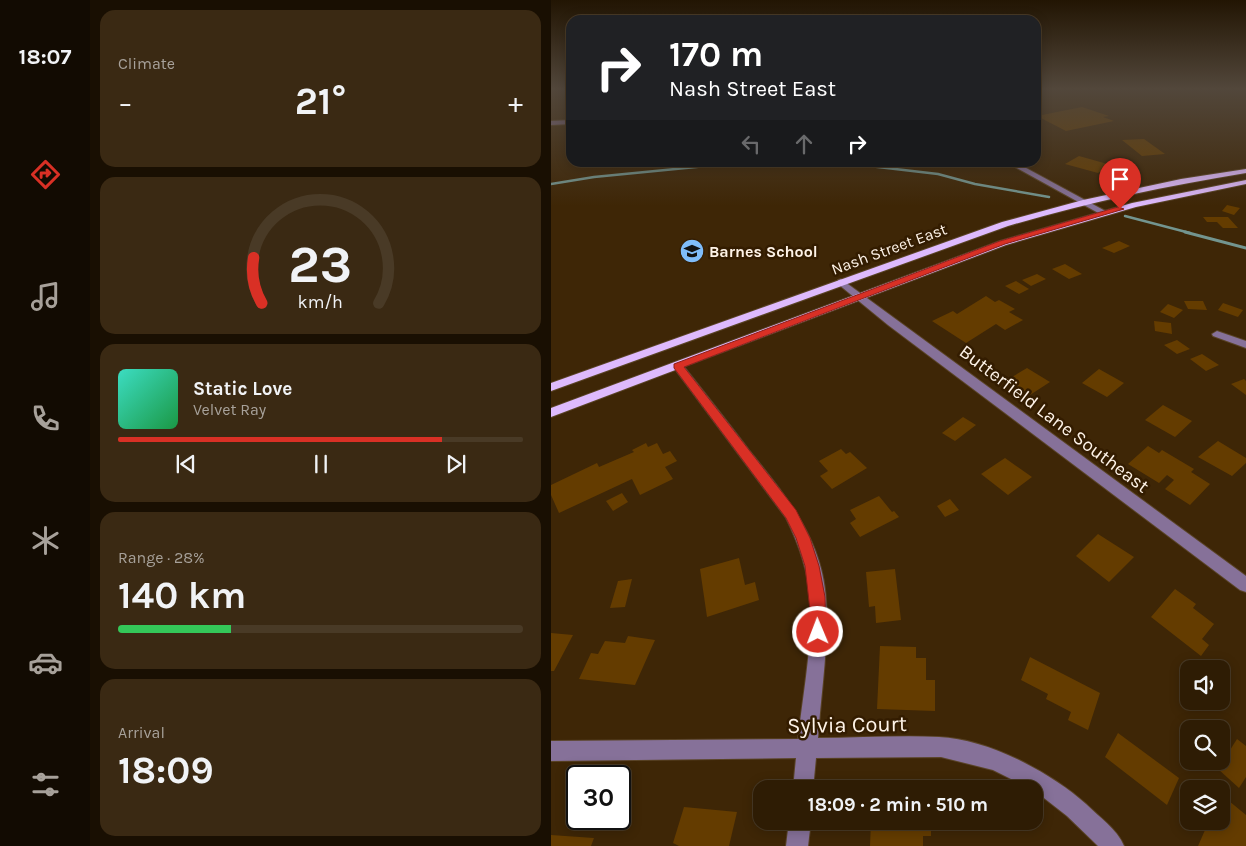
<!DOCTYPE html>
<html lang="en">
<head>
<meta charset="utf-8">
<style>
  :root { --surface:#2e1c04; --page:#3a2913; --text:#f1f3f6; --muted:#a7a19a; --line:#493a26; --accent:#d93025 }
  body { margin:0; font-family:Karla,sans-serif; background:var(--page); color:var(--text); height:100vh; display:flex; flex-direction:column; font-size:19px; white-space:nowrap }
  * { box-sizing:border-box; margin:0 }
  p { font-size:16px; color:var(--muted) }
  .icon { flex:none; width:28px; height:28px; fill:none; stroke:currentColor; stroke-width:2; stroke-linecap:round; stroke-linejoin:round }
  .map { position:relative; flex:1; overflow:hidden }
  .sheet { display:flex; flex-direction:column; gap:10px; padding:10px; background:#190f02; width:461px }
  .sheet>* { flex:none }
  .banner { position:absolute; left:15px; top:15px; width:475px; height:152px; border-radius:15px; box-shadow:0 2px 12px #0003,0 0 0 1px var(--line); background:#202124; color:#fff; overflow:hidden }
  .tools { position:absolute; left:629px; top:660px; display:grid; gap:10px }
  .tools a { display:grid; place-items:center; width:50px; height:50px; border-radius:10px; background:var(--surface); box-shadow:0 2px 12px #0003,0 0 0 1px var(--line); font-size:25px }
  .speed { position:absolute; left:15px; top:765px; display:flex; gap:10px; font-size:25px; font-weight:700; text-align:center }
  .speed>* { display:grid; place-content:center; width:65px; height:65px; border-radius:50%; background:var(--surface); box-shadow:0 2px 12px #0003,0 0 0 1px var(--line); line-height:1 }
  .speed .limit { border:2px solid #111; border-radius:8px; background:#fff; color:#111 }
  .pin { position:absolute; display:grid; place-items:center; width:42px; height:42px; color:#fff; margin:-51px -21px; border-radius:50% 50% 50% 0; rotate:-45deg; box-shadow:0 0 5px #0007 }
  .pin .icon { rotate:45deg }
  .me { position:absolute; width:55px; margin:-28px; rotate:359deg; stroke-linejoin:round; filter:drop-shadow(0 0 4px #0008) }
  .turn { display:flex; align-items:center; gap:18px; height:105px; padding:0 20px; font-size:22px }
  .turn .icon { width:65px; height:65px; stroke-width:2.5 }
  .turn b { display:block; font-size:35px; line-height:42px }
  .lanes { display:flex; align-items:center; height:48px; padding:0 20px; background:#0003; justify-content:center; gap:25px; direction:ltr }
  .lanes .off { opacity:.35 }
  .big { font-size:38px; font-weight:700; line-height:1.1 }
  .sheet .card { flex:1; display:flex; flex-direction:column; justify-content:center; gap:8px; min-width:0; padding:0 18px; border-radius:15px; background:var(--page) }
  .sheet .dial { align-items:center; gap:0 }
  .dial svg { height:130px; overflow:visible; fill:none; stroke:var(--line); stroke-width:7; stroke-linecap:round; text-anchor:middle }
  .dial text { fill:var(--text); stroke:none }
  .song { display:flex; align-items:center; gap:15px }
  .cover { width:60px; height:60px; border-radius:8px; background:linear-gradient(135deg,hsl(170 70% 55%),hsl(140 70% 35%)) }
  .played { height:5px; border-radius:2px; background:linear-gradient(90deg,var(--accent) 80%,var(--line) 80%) }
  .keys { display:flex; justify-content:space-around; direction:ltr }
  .heat { display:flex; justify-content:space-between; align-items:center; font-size:28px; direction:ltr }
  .charge { height:8px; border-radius:4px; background:linear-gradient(90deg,#34c759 28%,var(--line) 0) }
  .trip { position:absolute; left:202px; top:780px; width:290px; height:50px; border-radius:15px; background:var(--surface); box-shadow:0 2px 12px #0003,0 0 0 1px var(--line); font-weight:700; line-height:50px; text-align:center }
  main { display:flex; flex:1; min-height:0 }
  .tab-bar { display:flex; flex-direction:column; width:90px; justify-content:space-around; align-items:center; background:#120b02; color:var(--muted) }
  .tab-bar .icon { width:35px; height:35px }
  .tab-bar .selected { color:var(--accent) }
  .tab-bar b { font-size:22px; color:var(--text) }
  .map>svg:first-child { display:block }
</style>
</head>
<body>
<main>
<nav class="tab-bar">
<b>18:07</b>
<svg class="icon selected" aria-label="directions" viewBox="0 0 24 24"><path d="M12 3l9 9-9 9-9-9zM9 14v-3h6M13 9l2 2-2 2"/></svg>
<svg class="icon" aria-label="music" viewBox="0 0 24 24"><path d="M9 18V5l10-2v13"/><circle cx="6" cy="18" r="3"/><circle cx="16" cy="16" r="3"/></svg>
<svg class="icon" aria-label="phone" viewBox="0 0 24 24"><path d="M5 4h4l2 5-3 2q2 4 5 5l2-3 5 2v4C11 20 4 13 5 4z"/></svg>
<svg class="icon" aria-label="climate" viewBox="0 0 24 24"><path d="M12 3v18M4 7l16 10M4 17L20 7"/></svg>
<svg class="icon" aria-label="car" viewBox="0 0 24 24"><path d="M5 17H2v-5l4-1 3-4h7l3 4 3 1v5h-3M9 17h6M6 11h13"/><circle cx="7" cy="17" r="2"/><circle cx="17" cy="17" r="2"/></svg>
<svg class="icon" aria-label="filters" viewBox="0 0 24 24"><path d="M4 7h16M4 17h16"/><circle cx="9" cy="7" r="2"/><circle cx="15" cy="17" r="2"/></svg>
</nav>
<section class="sheet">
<div class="card"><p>Climate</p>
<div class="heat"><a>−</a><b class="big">21°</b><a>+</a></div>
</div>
<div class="card dial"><svg viewBox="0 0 100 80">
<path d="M14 69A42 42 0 1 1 86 69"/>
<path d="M14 69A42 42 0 0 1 9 41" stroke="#d93025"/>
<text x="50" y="56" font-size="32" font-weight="700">23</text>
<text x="50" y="72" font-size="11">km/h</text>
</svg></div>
<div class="card">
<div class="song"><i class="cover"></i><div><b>Static Love</b><p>Velvet Ray</p></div></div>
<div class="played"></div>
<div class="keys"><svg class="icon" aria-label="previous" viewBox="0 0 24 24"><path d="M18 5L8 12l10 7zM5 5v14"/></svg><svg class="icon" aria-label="pause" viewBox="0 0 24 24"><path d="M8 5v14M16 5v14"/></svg><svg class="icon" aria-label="next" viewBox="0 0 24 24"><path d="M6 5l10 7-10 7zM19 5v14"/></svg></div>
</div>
<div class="card"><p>Range · 28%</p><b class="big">140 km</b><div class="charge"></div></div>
<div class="card"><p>Arrival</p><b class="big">18:09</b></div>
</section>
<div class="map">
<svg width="695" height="846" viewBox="0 0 695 846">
  <rect width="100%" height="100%" fill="#3e2606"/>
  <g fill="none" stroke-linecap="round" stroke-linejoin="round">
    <g stroke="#73958f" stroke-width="2.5">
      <polyline points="284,162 387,174 424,184 498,197"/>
      <polyline points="0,184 43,177 196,162"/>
      <polyline points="574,216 639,233"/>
    </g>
    <polyline stroke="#73958f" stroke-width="3" points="634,232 695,248"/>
  </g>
  <g fill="#643c00">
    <polygon points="531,107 558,116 552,117 563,121 515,131 486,116"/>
    <polygon points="593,139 614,154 591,156 571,140"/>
    <polygon points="528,156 560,165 547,173 514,164"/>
    <polygon points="676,205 689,208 683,215 671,211"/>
    <polygon points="652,217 677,217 687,228 672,228 666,222 656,222"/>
    <polygon points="568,241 579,246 563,253 551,248"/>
    <polygon points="514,264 531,274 518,279 501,269"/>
    <polygon points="486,274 495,279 480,286 471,280"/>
    <polygon points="465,281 478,289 468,294 454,286"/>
    <polygon points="435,296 444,302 448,300 464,309 458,312 472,320 454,330 445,324 415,343 381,321 402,311 406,314"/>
    <polygon points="633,301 652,301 656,310 637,309"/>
    <polygon points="672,303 692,310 687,317 667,310"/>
    <polygon points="617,304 632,310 623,318 609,312"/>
    <polygon points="603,321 620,323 621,334 604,331"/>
    <polygon points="626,340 639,349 626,354 613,345"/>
    <polygon points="651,354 668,365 655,371 639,359"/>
    <polygon points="476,368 499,382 479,395 456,380"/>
    <polygon points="548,369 573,383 556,397 531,383"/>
    <polygon points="693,379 695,381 695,395 680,384"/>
    <polygon points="612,405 641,421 624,437 594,420"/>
    <polygon points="412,417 425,425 404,441 391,433"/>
    <polygon points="667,441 695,458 695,463 681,476 647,457"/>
    <polygon points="95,443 97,447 106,443 112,454 119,451 126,461 114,467 122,479 89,495 81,479 8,513 0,495 0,485 46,463 48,467 83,452 81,450"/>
    <polygon points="597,446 608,453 611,450 643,469 640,472 659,484 639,505 614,489 623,480 616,475 608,483 577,464"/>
    <polygon points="290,449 295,454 299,452 316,468 281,489 269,476 277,471 268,461"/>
    <polygon points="454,458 481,477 457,495 430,474"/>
    <polygon points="71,493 77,502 62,511 55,501"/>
    <polygon points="328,496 341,512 343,511 348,517 309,537 299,523 305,519 299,510"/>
    <polygon points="399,499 408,510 394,517 386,506"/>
    <polygon points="547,534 583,557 558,582 525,556"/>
    <polygon points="188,558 194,585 204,582 208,600 156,617 149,569"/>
    <polygon points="344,569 350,620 325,623 324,606 318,607 315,572"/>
    <polygon points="81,579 74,607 59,608 67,581"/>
    <polygon points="624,589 645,604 642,608 663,624 651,639 658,645 650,656 600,617"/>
    <polygon points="0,633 22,635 3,671 0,671"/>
    <polygon points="77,636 104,640 84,685 28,679 40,653 47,654 54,641 74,643"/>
    <polygon points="329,646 365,647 365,658 375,658 375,680 384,680 384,711 326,709"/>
    <polygon points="479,657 549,693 537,730 517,720 520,712 495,699 497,694 470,680"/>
    <polygon points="567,733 628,778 616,805 554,757"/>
    <polygon points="686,739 695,746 695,777 688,788 667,769"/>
    <polygon points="672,796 695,815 695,846 647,846 658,821 670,821"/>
    <polygon points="133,807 186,812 178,846 128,846 122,843"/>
    <polygon points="320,821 380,821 380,836 372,836 372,846 319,846"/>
    <polygon points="0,835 43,838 40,846 0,846"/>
  </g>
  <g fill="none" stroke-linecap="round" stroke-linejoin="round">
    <g stroke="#594326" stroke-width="2">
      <g id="minor">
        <polygon points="20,120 20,124 0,125 0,121"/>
        <polygon points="455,162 464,162 558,213 551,215"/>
        <polygon points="290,279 695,576 695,592 689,590 337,325 287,284 287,280"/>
        <polygon points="666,331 695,341 695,348 662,336 661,334"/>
        <path d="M127,362l4,2c22,28 45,57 67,86 36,45 73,88 77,149 3,46 -5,93 -8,139 40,0 81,-3 121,-1 49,2 111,35 147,67 13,13 31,25 38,42h-26l-31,-30 -32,-25v-2h-4l-38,-19 -52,-13 -125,1 -3,31h-20l3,-31 -245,3v-20l247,-2c5,-46 15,-95 12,-141 -2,-28 -12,-56 -24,-80l-112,-150 -2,-2 2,-2z"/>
        <polygon points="238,821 260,821 257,846 235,846"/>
      </g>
    </g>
    <g stroke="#594326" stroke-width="2">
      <g id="major">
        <path d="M695,169v4c-81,13 -159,30 -238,53l-457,165v-8l451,-161 81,-22 98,-21z"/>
        <polygon points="695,180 695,184 585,207 455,245 0,417 0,408 449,241 581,203"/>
      </g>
    </g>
    <use href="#minor" fill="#867199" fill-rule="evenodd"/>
    <use href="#major" fill="#debafd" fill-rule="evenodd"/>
  </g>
  <linearGradient id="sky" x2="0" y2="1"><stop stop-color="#221503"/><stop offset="0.43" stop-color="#52473b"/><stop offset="1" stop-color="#52473b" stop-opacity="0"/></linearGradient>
  <rect width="695" height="206" fill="url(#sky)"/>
  <polygon fill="#d93025" stroke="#8d1f18" points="567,207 573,209 454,244 133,367 245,510 259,538 268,566 274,597 275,632 273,637 267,639 262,637 254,566 245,538 235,518 123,368 123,364 449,241"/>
  <defs>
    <g id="school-disc" transform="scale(1.25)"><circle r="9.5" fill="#7fbdfa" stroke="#331c00"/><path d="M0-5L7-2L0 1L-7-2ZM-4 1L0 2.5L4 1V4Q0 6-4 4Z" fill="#111"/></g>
  </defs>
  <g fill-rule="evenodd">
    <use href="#school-disc" x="141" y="251"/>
  </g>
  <g text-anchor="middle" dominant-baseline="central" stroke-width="5" stroke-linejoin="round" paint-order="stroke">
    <g font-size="16" fill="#fef3e7" stroke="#331c00">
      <text transform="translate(338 249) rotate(-20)">Nash Street East</text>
    </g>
    <g font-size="16" font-weight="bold" fill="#fef3e7" stroke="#331c00" text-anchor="start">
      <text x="158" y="251">Barnes School</text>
    </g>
    <g font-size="19" fill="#fef3e7" stroke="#331c00">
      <text transform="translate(503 419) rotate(37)">Butterfield Lane Southeast</text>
    </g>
    <g font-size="22" fill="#fef3e7" stroke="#331c00">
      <text transform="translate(296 725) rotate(-1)">Sylvia Court</text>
    </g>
  </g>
</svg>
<div class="tools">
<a><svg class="icon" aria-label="sound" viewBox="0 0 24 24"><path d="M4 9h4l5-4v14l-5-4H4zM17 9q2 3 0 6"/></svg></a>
<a><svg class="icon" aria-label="search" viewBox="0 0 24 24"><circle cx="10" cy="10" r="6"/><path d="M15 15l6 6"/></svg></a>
<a><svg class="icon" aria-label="layers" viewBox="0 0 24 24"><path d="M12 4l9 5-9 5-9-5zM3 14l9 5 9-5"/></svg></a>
</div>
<div class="speed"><div class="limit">30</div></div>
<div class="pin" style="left:569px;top:209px;background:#d93025"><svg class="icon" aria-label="arrive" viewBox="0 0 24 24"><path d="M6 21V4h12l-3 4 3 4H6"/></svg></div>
<svg class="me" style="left:267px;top:632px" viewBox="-20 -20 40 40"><circle r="17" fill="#d93025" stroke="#fff" stroke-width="3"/><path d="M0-11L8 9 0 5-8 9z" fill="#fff"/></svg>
<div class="trip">18:09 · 2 min · 510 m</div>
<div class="banner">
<div class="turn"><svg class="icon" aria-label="right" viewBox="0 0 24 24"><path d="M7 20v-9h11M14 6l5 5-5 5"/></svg><div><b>170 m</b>Nash Street East</div></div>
<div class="lanes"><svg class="icon off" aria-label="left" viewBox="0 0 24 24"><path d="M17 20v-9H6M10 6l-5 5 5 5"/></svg><svg class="icon off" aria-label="ahead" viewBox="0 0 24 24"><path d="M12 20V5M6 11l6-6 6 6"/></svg><svg class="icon" aria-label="right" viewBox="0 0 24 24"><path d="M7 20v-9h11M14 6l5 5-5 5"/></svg></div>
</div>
</div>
</main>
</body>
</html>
